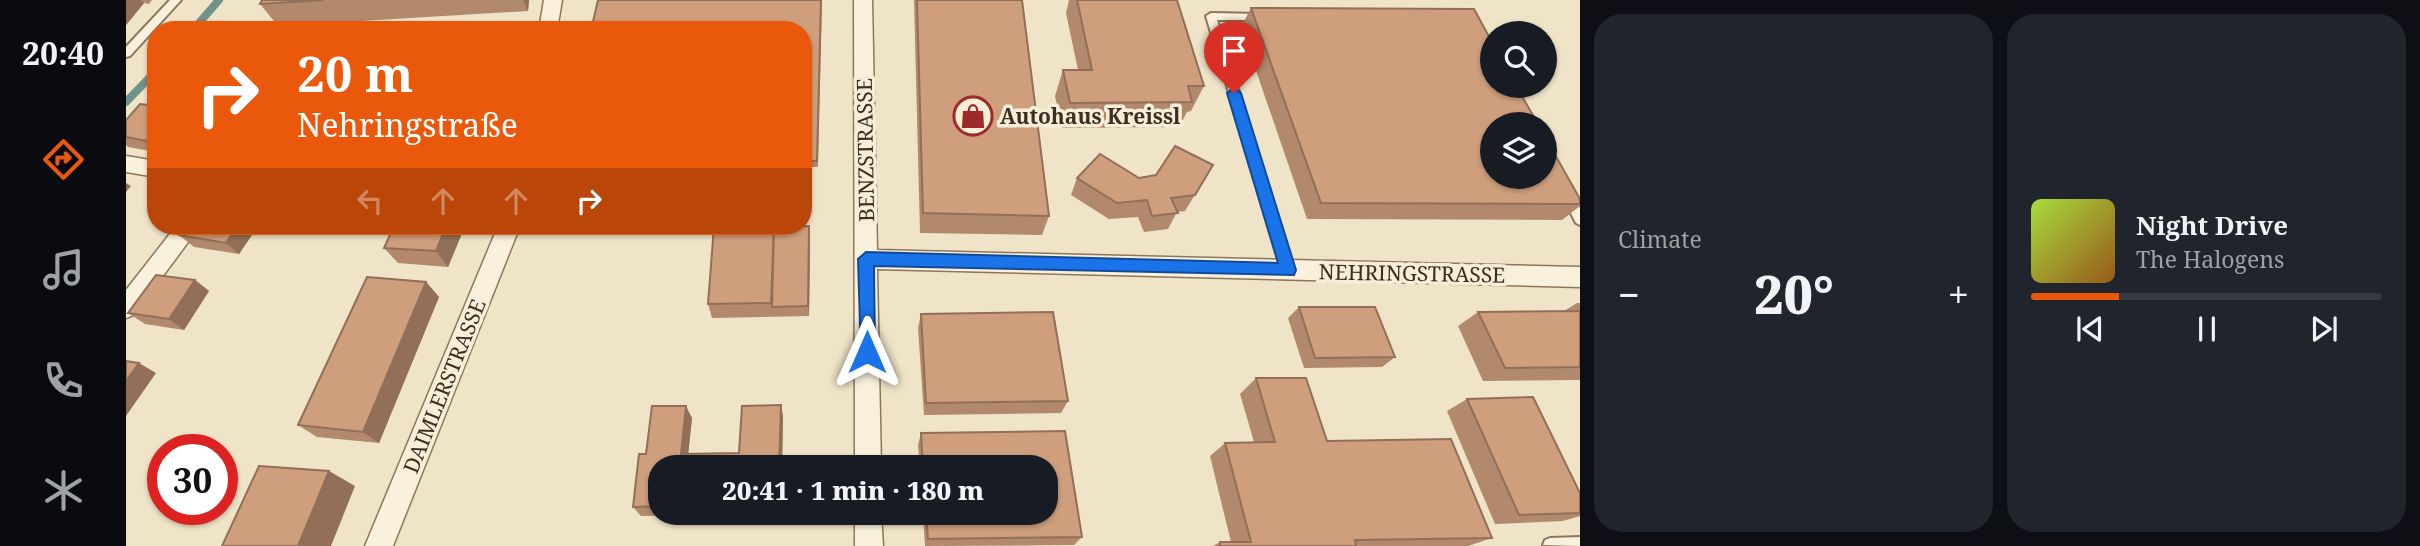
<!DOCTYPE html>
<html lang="en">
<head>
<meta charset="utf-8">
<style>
  :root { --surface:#171b24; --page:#20242c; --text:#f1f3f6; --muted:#9ea1a6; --line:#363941; --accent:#ea580c }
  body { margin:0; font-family:"Noto Serif",serif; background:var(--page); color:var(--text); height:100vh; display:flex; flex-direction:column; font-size:26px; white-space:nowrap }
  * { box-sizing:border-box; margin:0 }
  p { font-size:23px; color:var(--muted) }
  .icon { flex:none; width:38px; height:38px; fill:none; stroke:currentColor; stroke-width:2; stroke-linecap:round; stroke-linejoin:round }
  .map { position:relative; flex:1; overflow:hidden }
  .drawer { display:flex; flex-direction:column; gap:14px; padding:14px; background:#0d0f14; width:840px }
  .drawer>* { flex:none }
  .banner { position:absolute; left:21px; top:21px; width:665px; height:214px; border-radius:28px; box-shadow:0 2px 5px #0004; background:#ea580c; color:#fff; overflow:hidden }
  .fabs { position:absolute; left:1354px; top:21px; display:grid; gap:14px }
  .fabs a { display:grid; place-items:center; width:77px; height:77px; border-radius:50%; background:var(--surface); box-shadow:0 2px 5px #0004; font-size:35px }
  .speed { position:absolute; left:21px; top:434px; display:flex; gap:14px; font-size:35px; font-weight:700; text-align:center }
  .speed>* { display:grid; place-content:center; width:91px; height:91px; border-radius:50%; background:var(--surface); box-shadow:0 2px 5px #0004; line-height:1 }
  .speed .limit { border:10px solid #d22; background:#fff; color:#111 }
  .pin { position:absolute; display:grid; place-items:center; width:60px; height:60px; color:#fff; margin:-72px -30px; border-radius:50% 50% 50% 0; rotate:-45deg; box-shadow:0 0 7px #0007 }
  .pin .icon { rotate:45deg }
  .me { position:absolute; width:77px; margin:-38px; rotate:0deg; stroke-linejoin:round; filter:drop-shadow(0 0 5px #0008) }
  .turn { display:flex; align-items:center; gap:24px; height:147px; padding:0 35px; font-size:32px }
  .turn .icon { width:91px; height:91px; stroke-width:2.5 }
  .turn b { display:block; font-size:49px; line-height:60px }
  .lanes { display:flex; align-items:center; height:66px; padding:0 35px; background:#0003; justify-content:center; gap:35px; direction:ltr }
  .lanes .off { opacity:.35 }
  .big { font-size:52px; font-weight:800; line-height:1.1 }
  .drawer .widget { flex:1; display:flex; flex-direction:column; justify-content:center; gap:10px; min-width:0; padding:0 24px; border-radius:28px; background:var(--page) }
  .song { display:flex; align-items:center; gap:21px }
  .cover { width:84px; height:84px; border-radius:10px; background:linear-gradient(135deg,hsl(80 70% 55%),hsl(30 70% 35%)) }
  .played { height:7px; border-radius:4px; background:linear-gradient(90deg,var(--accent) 25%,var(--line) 25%) }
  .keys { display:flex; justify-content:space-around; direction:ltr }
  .heat { display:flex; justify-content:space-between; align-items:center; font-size:38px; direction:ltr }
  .drawer .tiles { flex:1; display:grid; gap:14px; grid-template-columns:repeat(2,1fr) }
  .trip { position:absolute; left:522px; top:455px; width:410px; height:70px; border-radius:28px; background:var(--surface); box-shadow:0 2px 5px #0004; font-weight:800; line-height:70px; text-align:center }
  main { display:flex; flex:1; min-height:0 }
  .tabs { display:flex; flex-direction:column; width:126px; justify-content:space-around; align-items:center; background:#090b0e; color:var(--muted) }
  .tabs .icon { width:49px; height:49px }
  .tabs .selected { color:var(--accent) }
  .tabs b { font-size:32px; color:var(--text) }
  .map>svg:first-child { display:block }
</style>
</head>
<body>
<main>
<nav class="tabs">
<b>20:40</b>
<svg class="icon selected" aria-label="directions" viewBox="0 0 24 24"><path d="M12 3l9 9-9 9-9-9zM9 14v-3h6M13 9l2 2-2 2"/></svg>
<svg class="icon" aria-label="music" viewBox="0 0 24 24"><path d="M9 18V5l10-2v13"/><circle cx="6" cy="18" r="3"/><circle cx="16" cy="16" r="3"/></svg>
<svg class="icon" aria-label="phone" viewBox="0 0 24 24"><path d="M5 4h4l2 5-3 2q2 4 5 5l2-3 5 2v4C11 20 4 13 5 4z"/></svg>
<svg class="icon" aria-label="climate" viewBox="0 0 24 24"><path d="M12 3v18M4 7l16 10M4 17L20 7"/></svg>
</nav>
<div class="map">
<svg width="1454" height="546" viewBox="0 0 1454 546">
  <rect width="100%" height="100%" fill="#f0e4c8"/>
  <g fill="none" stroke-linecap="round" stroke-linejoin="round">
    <g stroke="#6f938a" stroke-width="8">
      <polyline points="67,30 93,0"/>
      <polyline points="0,102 30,71"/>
    </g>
    <g stroke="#8d765c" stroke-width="4">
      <g id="service">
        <polygon points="44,0 55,0 4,56 0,57 0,47"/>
        <polygon points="1085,13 1135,14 1140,17 1135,20 1091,20 1168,270 1166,274 1158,274 1156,270 1080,16"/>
        <polygon points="1442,191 1446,193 1454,208 1454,225 1450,223 1436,196"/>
        <polygon points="1454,537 1454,546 1417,545 1419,540 1424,538"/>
      </g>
    </g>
    <g stroke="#8d765c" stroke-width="3">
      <g id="minor">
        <polygon points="418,0 436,0 431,30 413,30"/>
        <polygon points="728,0 746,0 751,250 1454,267 1454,287 751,269 755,467 729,467"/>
        <polygon points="0,156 30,161 30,177 0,172"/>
        <polygon points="50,226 74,226 8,315 0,318 0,290"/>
        <polygon points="372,226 394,226 267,546 239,546"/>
        <polygon points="729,513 755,513 757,546 729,546"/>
      </g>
    </g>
    <use href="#service" fill="#faf1dc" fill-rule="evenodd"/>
    <use href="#minor" fill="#faf1dc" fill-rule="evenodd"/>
  </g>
  <g fill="#b2896c">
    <polygon points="0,0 26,0 23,4 18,3 0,25"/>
    <polygon points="136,0 403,0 402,11 152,26 134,4"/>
    <polygon points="696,0 692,167 677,167 677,30"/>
    <polygon points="788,0 896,0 923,216 916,235 794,233"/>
    <polygon points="943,0 1051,0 1078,86 1065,111 1061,112 1053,127 936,128 929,96 937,70 952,70 940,13"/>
    <polygon points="1125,8 1454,199 1454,206 1436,220 1181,219 1115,27"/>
    <polygon points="30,106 30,152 2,147 0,145 0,120"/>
    <polygon points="1087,165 1059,211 1051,212 1042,229 1018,232 1012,217 983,219 945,195 951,178 1013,178"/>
    <polygon points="132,226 113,254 68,247 53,235"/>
    <polygon points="268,226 339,226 322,267 272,263 258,248"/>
    <polygon points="651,226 651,227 684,238 683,316 586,318 582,304"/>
    <polygon points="69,280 83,291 58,330 19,324 2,313"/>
    <polygon points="300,282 313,297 253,443 191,437 172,425"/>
    <polygon points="1451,303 1454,303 1454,380 1357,381 1332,326 1352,312 1438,311"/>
    <polygon points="1173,307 1269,357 1256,367 1178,368 1162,318"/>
    <polygon points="795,314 942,401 935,413 798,415 792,328"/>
    <polygon points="1130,378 1201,441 1366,538 1342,546 1087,546 1094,542 1105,542 1084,456 1099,443 1128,442 1114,394"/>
    <polygon points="1341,399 1454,493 1454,516 1437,521 1369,524 1321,411"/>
    <polygon points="655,405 657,417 656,467 534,467 534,513 654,513 654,514 515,516 507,507 520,454 566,418 562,454 613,453"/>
    <polygon points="939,431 956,537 948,545 799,546 797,513 919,513 919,467 794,467 792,445 795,433"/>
  </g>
  <g fill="#916f58">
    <polygon points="0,0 15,0 18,3 0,25"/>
    <polygon points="397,0 403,0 402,11"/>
    <polygon points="0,183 5,186 0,192"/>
    <polygon points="111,226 132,226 113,254 100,243"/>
    <polygon points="320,226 339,226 322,267 310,251"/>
    <polygon points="683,226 684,238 683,316 682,306"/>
    <polygon points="69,280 83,291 58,330 43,319"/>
    <polygon points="300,282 313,297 253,443 237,432"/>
    <polygon points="13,363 30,373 0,416 0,381"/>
    <polygon points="655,405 657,417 656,467 653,467"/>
    <polygon points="560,406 566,418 561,465 555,454"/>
    <polygon points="203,471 229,486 205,546 172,546"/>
  </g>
  <g fill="#cf9f7d" stroke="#916f58" stroke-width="2">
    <polygon points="136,0 197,0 134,4"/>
    <polygon points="472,0 695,0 691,161 677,161 677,30 465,30"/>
    <polygon points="791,0 896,0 923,216 797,213"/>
    <polygon points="951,0 1051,0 1078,86 1062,86 1066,102 944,103 937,70 966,70"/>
    <polygon points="1125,8 1348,9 1367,44 1367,86 1390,86 1412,124 1367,124 1367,177 1419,177 1419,137 1454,199 1454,204 1195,203"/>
    <polygon points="14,104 30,106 30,137 26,142 0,137 0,120"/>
    <polygon points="1049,146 1087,165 1069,195 1045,198 1052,213 1026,216 1021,200 991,203 951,178 974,154 1013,178 1030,175"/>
    <polygon points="60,226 111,226 100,243 53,235"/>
    <polygon points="268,226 320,226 310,251 258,248"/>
    <polygon points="588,226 648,226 645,303 582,304"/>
    <polygon points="683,226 682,306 646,307 648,227"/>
    <polygon points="30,275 69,280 43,319 2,313"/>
    <polygon points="241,277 300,282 237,432 172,425"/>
    <polygon points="1173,307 1249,307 1269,357 1189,358"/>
    <polygon points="1454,311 1454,367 1379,368 1352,312"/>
    <polygon points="927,312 942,401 800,403 795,314"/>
    <polygon points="0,361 13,363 0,381"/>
    <polygon points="1130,378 1180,378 1201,441 1325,439 1366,538 1229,540 1230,546 1094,546 1094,542 1125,542 1099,443 1149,442"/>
    <polygon points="1407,397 1454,493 1454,513 1393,515 1341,399"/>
    <polygon points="655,405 653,467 534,467 534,506 507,507 513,454 520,454 526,406 560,406 555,454 613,453 616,406"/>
    <polygon points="939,431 956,537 802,539 800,513 919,513 919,467 797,467 795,433"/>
    <polygon points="133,466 203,471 172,546 96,546"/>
  </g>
  <polygon fill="#1a73e8" stroke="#114b97" stroke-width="2" points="1108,87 1115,93 1170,270 1168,275 748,266 749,352 747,358 735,358 732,259 740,252 1152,263 1101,93"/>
  <defs>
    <g id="shop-ring" transform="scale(2.0125)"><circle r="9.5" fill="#f7eed8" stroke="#9e2a2b" stroke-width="1.5"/><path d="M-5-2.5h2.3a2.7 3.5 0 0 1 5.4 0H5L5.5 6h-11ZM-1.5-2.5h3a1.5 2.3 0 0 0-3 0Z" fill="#9e2a2b"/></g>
  </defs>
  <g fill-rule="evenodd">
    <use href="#shop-ring" x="847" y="116"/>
  </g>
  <g text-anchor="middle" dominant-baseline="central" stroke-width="7" stroke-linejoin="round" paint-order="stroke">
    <g font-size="21" font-weight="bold" fill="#3d2e20" stroke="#f7eed8" text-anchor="start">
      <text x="874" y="116">Autohaus Kreissl</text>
    </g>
    <g font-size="21" fill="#3d2e20" stroke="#f7eed8">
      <text transform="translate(739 150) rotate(-91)">BENZSTRASSE</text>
      <text transform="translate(1286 273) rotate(1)">NEHRINGSTRASSE</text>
      <text transform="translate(318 386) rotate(-68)">DAIMLERSTRASSE</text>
    </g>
  </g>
</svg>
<div class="fabs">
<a><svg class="icon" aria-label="search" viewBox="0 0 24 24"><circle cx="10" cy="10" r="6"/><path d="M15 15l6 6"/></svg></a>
<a><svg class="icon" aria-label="layers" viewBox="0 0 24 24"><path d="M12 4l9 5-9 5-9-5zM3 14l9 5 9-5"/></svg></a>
</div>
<div class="speed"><div class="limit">30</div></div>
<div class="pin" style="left:1108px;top:93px;background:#d93025"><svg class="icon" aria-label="arrive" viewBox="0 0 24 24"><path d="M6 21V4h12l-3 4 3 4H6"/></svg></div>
<svg class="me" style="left:741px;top:352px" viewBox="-20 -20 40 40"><path d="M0-17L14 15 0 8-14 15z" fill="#1a73e8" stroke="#fff" stroke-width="4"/></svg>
<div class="trip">20:41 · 1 min · 180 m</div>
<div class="banner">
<div class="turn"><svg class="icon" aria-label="right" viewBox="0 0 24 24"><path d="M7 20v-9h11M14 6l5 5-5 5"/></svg><div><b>20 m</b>Nehringstraße</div></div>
<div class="lanes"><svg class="icon off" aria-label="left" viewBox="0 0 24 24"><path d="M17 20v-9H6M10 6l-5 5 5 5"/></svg><svg class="icon off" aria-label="ahead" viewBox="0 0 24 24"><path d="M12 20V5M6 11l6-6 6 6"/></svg><svg class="icon off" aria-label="ahead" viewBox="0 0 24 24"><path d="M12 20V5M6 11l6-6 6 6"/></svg><svg class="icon" aria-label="right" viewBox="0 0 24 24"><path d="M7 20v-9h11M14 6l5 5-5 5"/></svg></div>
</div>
</div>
<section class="drawer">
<div class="tiles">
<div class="widget"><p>Climate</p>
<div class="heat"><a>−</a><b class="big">20°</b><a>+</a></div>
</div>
<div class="widget">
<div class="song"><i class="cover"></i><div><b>Night Drive</b><p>The Halogens</p></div></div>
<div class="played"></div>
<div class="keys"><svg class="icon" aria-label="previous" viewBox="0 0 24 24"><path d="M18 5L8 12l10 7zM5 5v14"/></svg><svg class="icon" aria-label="pause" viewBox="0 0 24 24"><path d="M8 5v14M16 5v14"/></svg><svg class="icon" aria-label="next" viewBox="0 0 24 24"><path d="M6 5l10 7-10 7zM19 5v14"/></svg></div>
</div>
</div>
</section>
</main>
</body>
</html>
